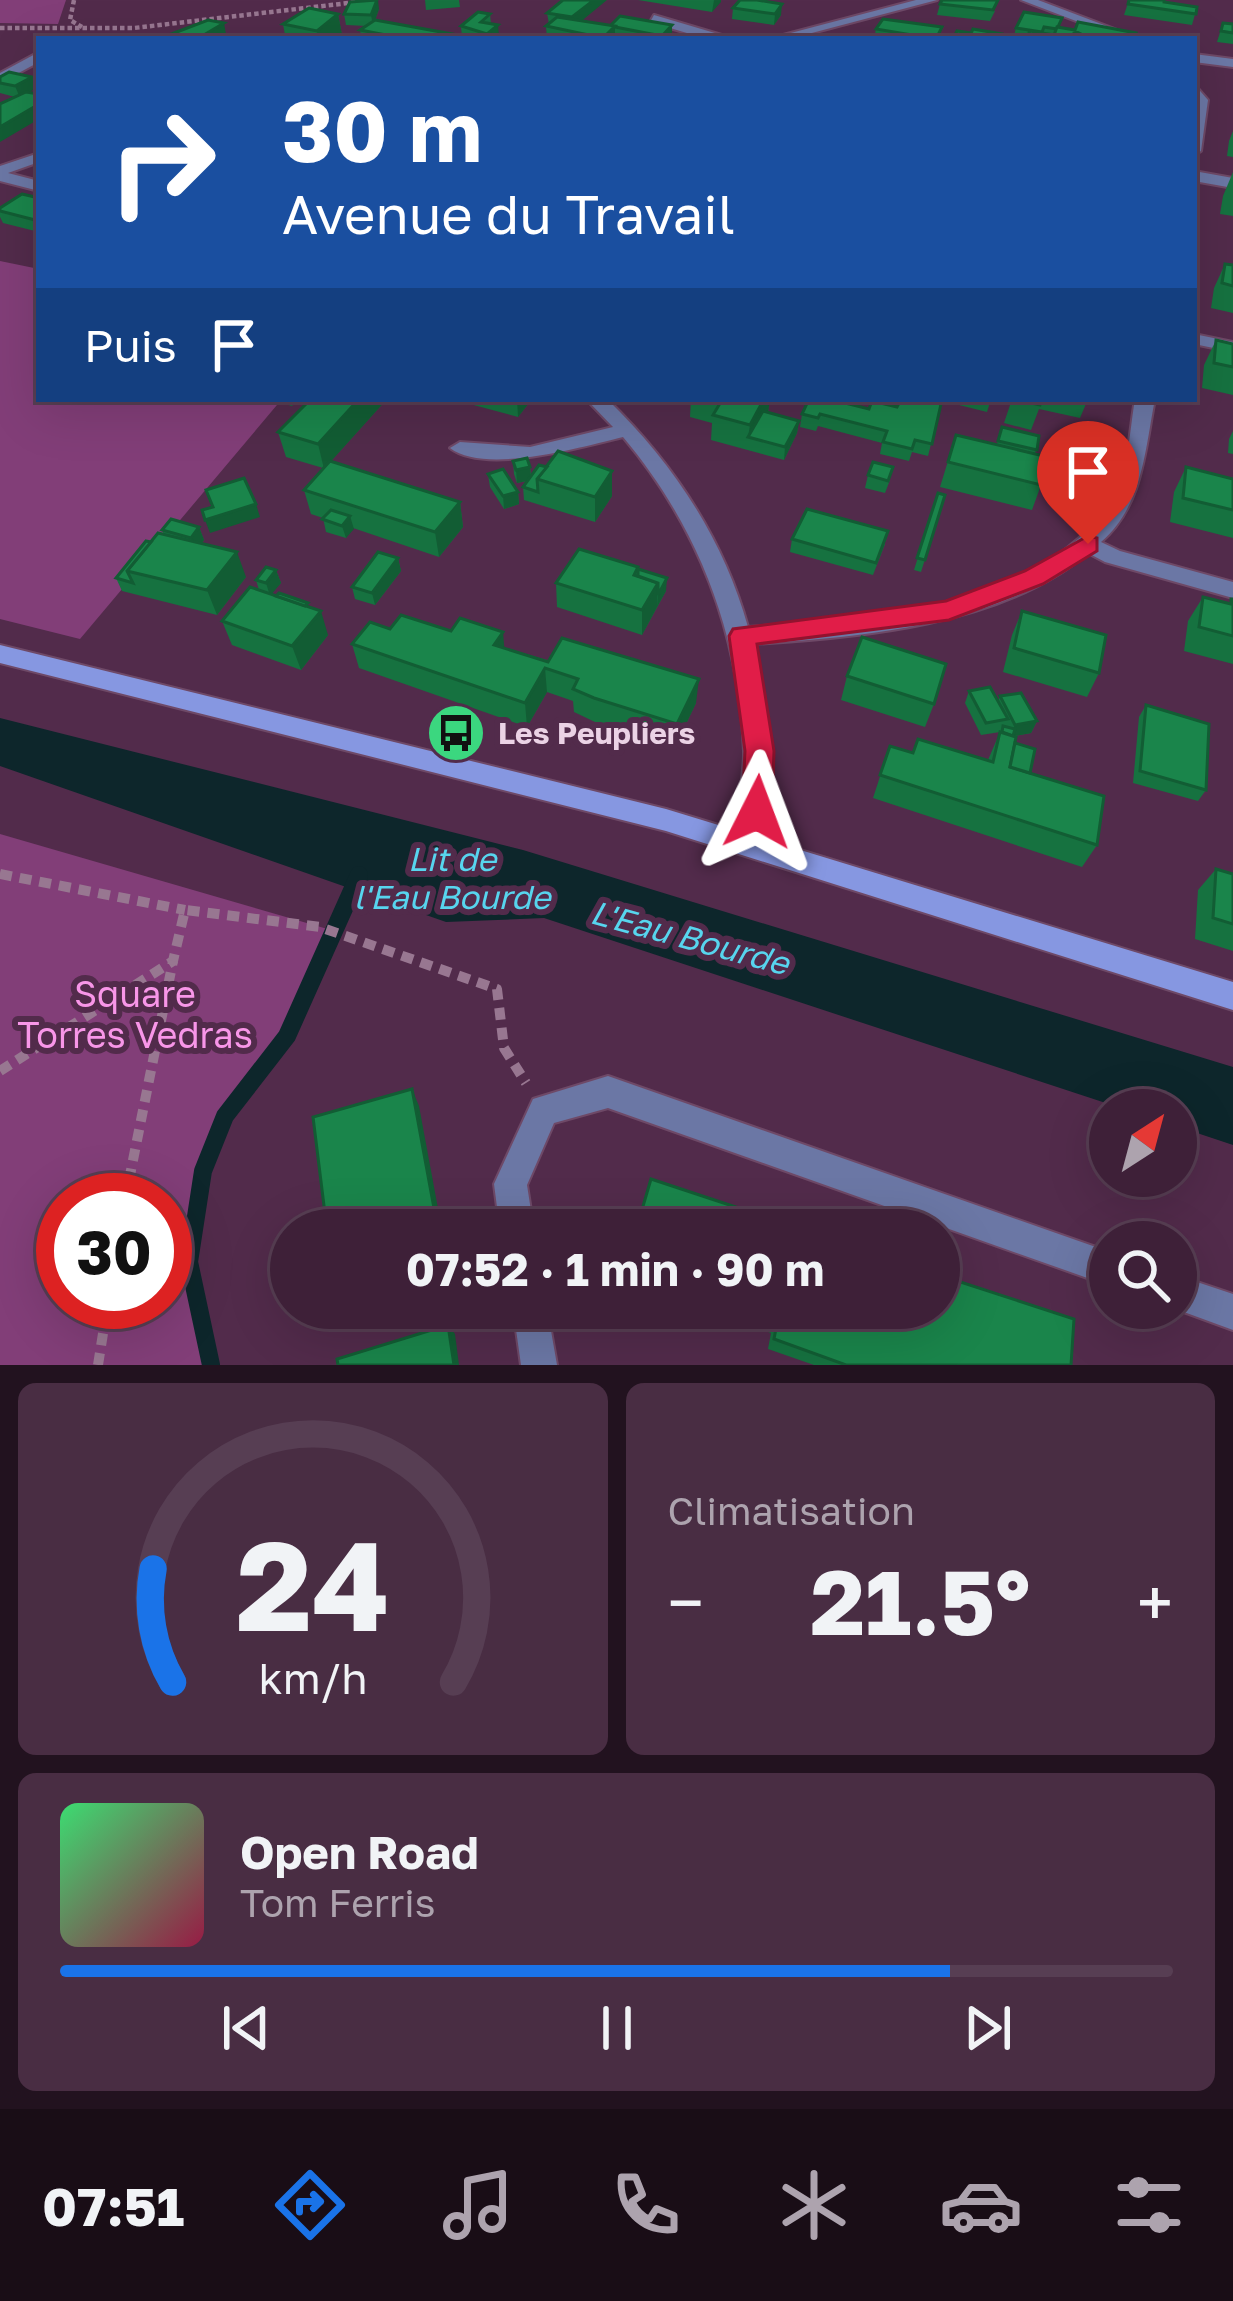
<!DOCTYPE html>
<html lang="fr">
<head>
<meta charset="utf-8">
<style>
  :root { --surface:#3e2038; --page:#492d43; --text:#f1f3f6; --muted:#ada3ae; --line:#573e53; --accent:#1a73e8 }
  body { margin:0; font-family:"Golos Text",sans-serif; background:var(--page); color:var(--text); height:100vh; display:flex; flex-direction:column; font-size:45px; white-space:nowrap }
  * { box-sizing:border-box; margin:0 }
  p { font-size:39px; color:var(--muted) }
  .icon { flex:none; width:66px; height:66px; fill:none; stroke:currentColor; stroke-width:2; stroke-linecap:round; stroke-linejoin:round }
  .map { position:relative; height:1365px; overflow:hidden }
  .details { display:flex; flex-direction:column; gap:18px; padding:18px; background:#22121f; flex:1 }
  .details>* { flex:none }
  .guide { position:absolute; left:36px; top:36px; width:1161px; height:366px; border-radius:0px; box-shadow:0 12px 48px #0002,0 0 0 3px var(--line); background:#1a4fa0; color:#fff; overflow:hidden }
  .needle { width:78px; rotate:36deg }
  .fabs { position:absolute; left:1089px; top:1089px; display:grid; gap:24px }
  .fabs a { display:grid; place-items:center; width:108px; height:108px; border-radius:50%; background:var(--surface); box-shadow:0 12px 48px #0002,0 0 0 3px var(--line); font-size:60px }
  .speed { position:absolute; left:36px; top:1173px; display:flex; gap:24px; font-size:60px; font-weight:700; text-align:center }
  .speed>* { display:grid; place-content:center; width:156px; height:156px; border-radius:50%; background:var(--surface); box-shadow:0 12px 48px #0002,0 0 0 3px var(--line); line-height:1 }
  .speed .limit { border:18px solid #d22; background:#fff; color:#111 }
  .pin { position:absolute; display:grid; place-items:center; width:102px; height:102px; color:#fff; margin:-123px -51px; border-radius:50% 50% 50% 0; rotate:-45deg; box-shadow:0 0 12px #0007 }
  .pin .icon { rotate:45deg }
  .me { position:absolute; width:132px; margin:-66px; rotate:3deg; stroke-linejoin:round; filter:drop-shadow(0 0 9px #0008) }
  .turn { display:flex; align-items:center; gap:42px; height:252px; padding:0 48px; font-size:54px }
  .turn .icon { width:156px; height:156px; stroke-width:2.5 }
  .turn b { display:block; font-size:84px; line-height:102px }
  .then { display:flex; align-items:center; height:114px; padding:0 48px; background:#0003; gap:24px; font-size:45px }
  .big { font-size:90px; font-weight:700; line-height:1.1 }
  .details .widget { flex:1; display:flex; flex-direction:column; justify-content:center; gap:18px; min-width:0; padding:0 42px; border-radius:18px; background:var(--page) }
  .details .dial { align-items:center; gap:0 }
  .dial svg { height:312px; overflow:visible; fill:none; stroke:var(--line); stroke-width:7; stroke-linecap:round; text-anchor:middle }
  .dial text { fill:var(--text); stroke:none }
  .song { display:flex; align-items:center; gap:36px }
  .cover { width:144px; height:144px; border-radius:18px; background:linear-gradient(135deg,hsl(140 70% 55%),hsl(340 70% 35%)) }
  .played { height:12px; border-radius:6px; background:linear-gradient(90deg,var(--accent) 80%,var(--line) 80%) }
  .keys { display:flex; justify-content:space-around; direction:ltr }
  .heat { display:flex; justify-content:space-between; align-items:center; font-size:66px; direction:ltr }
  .details .tiles { flex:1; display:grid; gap:18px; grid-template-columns:1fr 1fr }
  .widget:last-child { grid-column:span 2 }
  .trip { position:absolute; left:270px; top:1209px; width:690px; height:120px; border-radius:60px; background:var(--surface); box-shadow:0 12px 48px #0002,0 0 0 3px var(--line); font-weight:700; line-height:120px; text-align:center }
  .menu { display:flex; height:192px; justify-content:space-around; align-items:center; background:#190d16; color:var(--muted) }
  .menu .icon { width:84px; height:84px }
  .menu .active { color:var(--accent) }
  .menu b { font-size:54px; color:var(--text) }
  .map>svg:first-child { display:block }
</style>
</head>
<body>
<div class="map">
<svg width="1233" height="1365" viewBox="0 0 1233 1365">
  <rect width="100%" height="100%" fill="#522b4b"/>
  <g fill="#823e78" fill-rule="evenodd">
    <polygon points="0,0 66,0 58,24 0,23"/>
    <polygon points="0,261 39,269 39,399 282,399 80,639 0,619"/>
    <path d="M0,834l331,96 -44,106 -62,80 -22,55 -14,91 22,103h-211zM63,1200h102v102h-102z"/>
  </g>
  <polygon fill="#0d262b" points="0,718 523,850 1233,1067 1233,1145 1176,1126 1176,1110 1127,1110 544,918 446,922 0,766"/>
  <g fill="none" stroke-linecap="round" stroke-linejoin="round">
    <polyline stroke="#0d262b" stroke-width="18" points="211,1365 189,1262 203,1171 225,1116 287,1036 359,875"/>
    <g stroke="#6e4967" stroke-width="4">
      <g id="street">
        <polygon points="916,0 937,0 789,39 768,39"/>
        <polygon points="1021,0 1038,0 1141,39 1123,39"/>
        <polygon points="654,15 725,36 726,39 707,39 650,22"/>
        <polygon points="39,52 39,62 0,83 0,73"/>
        <polygon points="1194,54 1233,59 1233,67 1194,62"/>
        <polygon points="1194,84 1208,100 1201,151 1194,155"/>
        <polygon points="39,153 39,162 8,173 39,181 39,191 0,181 0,166"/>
        <polygon points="1194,171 1233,178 1233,188 1194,181"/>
        <polygon points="1194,334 1233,342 1233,352 1194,344"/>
        <path d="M586,399h21c65,63 116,138 141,228 115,-7 309,-19 368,-137 13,-27 14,-62 19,-91h20c-10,50 -12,107 -54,143l19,9 113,31v16l-128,-36 -17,-9c-85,72 -229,85 -336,91 18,65 24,133 8,199l-4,8 -9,4 -9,-4c-6,-12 7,-78 6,-100 -5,-118 -46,-225 -121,-314 -41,10 -138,38 -173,11l10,-6 70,5 83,-20z"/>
        <polygon points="608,1076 1110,1252 1110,1286 608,1108 554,1123 527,1185 534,1230 500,1230 494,1184 533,1099"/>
        <polygon points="1176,1275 1233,1294 1233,1330 1173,1308 1176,1308"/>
        <polygon points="513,1308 547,1308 557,1365 521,1365"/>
      </g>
    </g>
    <g stroke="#6e4967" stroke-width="4">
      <polygon id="secondary" points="0,645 666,809 1233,982 1233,1010 666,831 0,663"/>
    </g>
    <g stroke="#987791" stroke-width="4.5" stroke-dasharray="4.5 3" stroke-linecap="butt">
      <polyline points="74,0 70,20 82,27"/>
      <polyline points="0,28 134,28 374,0"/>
    </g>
    <polyline stroke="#987791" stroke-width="8" stroke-dasharray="9 6" stroke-linecap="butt" points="0,874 8,876"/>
    <g stroke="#987791" stroke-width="10" stroke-dasharray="12 8" stroke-linecap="butt">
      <polyline points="0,874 185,910"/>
      <polyline points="0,1071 173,961 185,910 320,927 497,989 504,1048 526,1083"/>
      <polyline points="125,1200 173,961"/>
      <polyline points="98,1365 108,1302"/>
    </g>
    <use href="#street" fill="#6b77a5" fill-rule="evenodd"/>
    <use href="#secondary" fill="#8697e1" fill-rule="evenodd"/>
  </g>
  <g fill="#167240">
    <polygon points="425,0 459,0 460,7 426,10"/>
    <polygon points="638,0 721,0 712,12"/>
    <polygon points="1129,0 1164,2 1197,7 1192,25 1124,15"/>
    <polygon points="940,4 995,11 990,21 937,15"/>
    <polygon points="733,8 781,15 774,25 732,19"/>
    <polygon points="379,9 375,20 452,34 453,39 362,39 360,30 367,26 346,25 344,14"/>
    <polygon points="547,13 610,26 672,25 672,36 669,39 547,39 546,26 549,24"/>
    <polygon points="338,14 342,35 337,39 279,39 285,35 283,24"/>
    <polygon points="490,14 491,24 499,36 495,39 462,38 461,26"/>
    <polygon points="1062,18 1059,28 1134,39 1013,39 1016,28"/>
    <polygon points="1223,23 1233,24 1233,44 1217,42"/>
    <polygon points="942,27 939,39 874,39 876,29"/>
    <polygon points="0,77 32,77 36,88 15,97 0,93"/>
    <polygon points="1233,131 1233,157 1227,156 1229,141"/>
    <polygon points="1233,172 1233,216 1220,214 1223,196"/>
    <polygon points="39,198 39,232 3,223 0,217 0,208"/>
    <polygon points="1225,264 1233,265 1233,313 1211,308 1214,288"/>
    <polygon points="1216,340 1233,344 1233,395 1202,388 1204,365"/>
    <polygon points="280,399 298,399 292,406 281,403"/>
    <polygon points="387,399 331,461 460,502 463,527 439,557 353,528 346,538 326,532 323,518 311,514 304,490 323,468 286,457 278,432"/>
    <polygon points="465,399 532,399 518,417 466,403"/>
    <polygon points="691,399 770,399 768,412 799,421 797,433 784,460 711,440 712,423 690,417"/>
    <polygon points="961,399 991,399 987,412 959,405"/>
    <polygon points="999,399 1088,399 1080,418 1039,409 1031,430 1004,423 1011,402"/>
    <polygon points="941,404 928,456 912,452 909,461 880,454 882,443 818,426 816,431 800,427 802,414"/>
    <polygon points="1002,427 1039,436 1035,454 1041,485 1032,510 940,487 956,435 997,444"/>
    <polygon points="1233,431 1233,454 1228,453 1229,439"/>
    <polygon points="513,461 530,467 531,476 547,467 612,471 612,496 595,522 524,500 523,487 527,481 517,483 514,474"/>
    <polygon points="1186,467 1233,479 1233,538 1170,522 1174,492"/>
    <polygon points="488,474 518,492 519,504 504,509 490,487"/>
    <polygon points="868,475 890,480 885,493 865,488"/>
    <polygon points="938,493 945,495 921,572 914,570"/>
    <polygon points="199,527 204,540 201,544 246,577 217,615 122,591 116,578 151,542 164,535 162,530"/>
    <polygon points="792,539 885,544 873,575 790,552"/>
    <polygon points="398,558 401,571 375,605 355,599 352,587"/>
    <polygon points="638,569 666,591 642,635 557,607 556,583"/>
    <polygon points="276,570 281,583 271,594 309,607 328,635 301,670 232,645 222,621 259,590 256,580"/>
    <polygon points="1203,597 1228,604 1233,599 1233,664 1184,651 1188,621"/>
    <polygon points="1022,611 1099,673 1087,697 1003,672 1012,635"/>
    <polygon points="390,629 505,648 696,703 675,747 595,722 574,712 573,701 547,692 527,727 359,668 352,644"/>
    <polygon points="847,676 934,704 925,727 841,700"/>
    <polygon points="969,691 998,701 1000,696 1037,721 1031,733 1014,736 1015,743 1030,773 1097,845 1082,867 873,798 890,746 913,753 988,760 1000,732 981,735 965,703"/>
    <polygon points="1146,705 1206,790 1198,801 1133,783 1139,717"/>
    <polygon points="1216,869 1233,874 1233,951 1195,939 1198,890"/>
    <polygon points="702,1308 939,1308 1071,1365 814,1365 768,1349 771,1333"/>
  </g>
  <g fill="#125d34">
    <polygon points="378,0 379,9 373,26 371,15"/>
    <polygon points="594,0 607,0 573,28 572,17"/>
    <polygon points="714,0 721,0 721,2 712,12"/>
    <polygon points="782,4 781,15 774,25 775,14"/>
    <polygon points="338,14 342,35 337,39 318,39 317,31"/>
    <polygon points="224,23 226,34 218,39 197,39"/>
    <polygon points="498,25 499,36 495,39 487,39 487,34"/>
    <polygon points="672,25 672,36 669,39 662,39 662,36"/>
    <polygon points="615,26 615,39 603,39 603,38"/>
    <polygon points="32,77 36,88 20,98 15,86"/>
    <polygon points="39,104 39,119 0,142 0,127"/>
    <polygon points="359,399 387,399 324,469 318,444"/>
    <polygon points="517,399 532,399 518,417"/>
    <polygon points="764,399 770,399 768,412 748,437 750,425"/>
    <polygon points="799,421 797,433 784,460 785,447"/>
    <polygon points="530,467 531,480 517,483 516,470"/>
    <polygon points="612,471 612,496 595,522 595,497"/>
    <polygon points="518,492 519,504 504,509 503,496"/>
    <polygon points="460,502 463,527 439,557 435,532"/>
    <polygon points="256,504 260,517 210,533 205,520"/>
    <polygon points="350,516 354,529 346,538 342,526"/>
    <polygon points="199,527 204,540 196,550 191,538"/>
    <polygon points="237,552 246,577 217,615 207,590"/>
    <polygon points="398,558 401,571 375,605 372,593"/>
    <polygon points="276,570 281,583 270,596 266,583"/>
    <polygon points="667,578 666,591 657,607 658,595"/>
    <polygon points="658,583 657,607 642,635 642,610"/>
    <polygon points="321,611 328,635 301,670 292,646"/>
    <polygon points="503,632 505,656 494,645"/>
    <polygon points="545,668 547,692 527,727 525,703"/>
    <polygon points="699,679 696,703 675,747 677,724"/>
    <polygon points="1037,721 1031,733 1009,737 1015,725"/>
    <polygon points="412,1089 419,1106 442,1230 438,1230"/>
    <polygon points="448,1325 455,1334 459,1365 454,1365"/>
  </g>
  <g fill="#1a854b" stroke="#125d34" stroke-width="3">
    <polygon points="377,0 371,15 344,14 350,2"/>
    <polygon points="563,0 594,0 572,17 547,13"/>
    <polygon points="740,0 757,0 782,4 775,14 733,8"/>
    <polygon points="942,0 998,0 993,10 940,4"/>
    <polygon points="1129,0 1164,0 1164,2 1197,7 1196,14 1128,4"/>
    <polygon points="309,8 338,14 317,31 283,24"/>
    <polygon points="478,12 490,14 481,22 498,25 487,34 461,26"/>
    <polygon points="1024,12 1062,18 1057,29 1044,27 1042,32 1016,28"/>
    <polygon points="620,16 672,25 662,36 610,26"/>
    <polygon points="557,17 615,26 603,38 546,26"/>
    <polygon points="883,19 942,27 936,39 876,29"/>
    <polygon points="208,20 224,23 197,39 161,38"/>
    <polygon points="375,20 452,34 446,39 407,39 360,30"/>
    <polygon points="1078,22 1136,33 1134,39 1091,39 1075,31 1071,39 1042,39 1027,37 1030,31 1054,35 1057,27 1075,30"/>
    <polygon points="1223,23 1233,24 1233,33 1221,31"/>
    <polygon points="973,29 1002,34 1000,39 953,39 957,31 971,33"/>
    <polygon points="285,35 306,39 279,39"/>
    <polygon points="9,72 32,77 15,86 0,83 0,77"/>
    <polygon points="26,92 39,94 39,104 0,127 0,104"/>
    <polygon points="22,194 39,198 39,221 0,211 0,208"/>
    <polygon points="1225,264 1233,265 1233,286 1222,283"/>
    <polygon points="1216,340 1233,344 1233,367 1214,363"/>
    <polygon points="311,399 359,399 318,444 278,432"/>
    <polygon points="718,399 764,399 750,425 713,415 722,400"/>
    <polygon points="809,399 829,399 869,409 872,401 897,407 901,399 918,399 941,404 932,444 915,440 912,449 883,442 887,431 820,414 818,418 802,414"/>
    <polygon points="1014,399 1042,399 1040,405"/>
    <polygon points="763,411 799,421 785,447 748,437"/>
    <polygon points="1002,427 1039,436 1037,450 998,441"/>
    <polygon points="956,435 1048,457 1041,485 948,462"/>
    <polygon points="558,451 612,471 595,497 537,479"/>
    <polygon points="527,458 530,467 516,470 513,461"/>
    <polygon points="330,461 460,502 435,532 304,490"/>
    <polygon points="873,462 893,467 888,481 868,475"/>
    <polygon points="539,465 547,467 537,479 538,492 523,487"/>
    <polygon points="1186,467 1233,479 1233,510 1183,498"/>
    <polygon points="503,469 518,492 503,496 488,474"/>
    <polygon points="244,478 256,504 205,520 202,510 213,507 206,490"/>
    <polygon points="938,493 945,495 925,560 917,558"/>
    <polygon points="807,509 888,531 876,563 792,539"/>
    <polygon points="331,510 350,516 342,526 322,519"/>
    <polygon points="171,519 199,527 191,538 162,530"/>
    <polygon points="158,533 237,552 207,590 127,571"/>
    <polygon points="146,541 151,542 127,571 133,583 116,578"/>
    <polygon points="579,549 638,567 634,575 658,583 642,610 556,583"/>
    <polygon points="378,552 398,558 372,593 352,587"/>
    <polygon points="266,567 276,570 266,583 256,580"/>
    <polygon points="638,569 667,578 658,595 658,583 638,576"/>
    <polygon points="250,587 321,611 292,646 222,621"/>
    <polygon points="279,593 308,603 305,606 276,596"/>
    <polygon points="1203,597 1231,604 1231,599 1233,599 1233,636 1199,627"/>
    <polygon points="1022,611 1106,635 1099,673 1014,648"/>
    <polygon points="401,615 451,631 460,618 503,632 494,645 548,662 562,638 699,679 677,724 594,698 573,689 578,679 545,668 525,703 352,644 370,622 390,629"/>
    <polygon points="862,637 946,664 934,704 847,676"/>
    <polygon points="990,687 1008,719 986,723 969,691"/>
    <polygon points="1021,693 1037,721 1015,725 1000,696"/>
    <polygon points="1146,705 1209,724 1206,790 1140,771"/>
    <polygon points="1003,726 1015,729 1013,736 1002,732"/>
    <polygon points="1000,732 1016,737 1010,767 1104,796 1097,845 880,775 890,746 913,753 918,739 993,762"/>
    <polygon points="1015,743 1035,749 1030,773 1010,767"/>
    <polygon points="1216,869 1233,874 1233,924 1213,918"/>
    <polygon points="412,1089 438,1230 327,1230 313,1117"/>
    <polygon points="651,1179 805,1230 636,1230"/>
    <polygon points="939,1275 1074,1319 1071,1365 846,1365 774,1339 777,1323 735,1308 939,1308"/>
    <polygon points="448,1325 454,1365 338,1365 337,1359"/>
  </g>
  <polygon fill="#e11d48" stroke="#92132f" stroke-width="3" points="1088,536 1097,538 1097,551 1043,584 949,620 757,644 774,751 772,812 767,820 757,824 746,820 742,812 745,751 729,636 733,629 946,601 1025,571"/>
  <defs>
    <g id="bus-disc" transform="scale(3)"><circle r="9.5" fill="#3bd77f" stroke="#522b4b"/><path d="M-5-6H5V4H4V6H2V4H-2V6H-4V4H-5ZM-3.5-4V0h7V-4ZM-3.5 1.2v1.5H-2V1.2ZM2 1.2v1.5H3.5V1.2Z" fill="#111"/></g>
  </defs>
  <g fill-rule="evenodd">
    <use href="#bus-disc" x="456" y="733"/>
  </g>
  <g text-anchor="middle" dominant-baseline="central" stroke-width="12" stroke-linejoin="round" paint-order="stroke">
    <g font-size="30" font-weight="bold" fill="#ebd2e5" stroke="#522b4b" text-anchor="start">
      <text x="498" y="733">Les Peupliers</text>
    </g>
    <g font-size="33" font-style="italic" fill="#57d5ee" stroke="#522b4b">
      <text x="452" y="858">Lit de<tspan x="452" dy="38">l'Eau Bourde</tspan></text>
      <text transform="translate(690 937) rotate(15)">L'Eau Bourde</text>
    </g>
    <g font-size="36" fill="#f896e8" stroke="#522b4b">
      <text x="135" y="993">Square<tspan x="135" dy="41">Torres Vedras</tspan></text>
    </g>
  </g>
</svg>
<div class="fabs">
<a><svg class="needle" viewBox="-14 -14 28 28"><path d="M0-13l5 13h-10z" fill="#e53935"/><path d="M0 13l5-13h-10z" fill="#ada3ae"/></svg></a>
<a><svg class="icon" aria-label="search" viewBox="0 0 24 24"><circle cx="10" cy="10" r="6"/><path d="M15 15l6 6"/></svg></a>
</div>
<div class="speed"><div class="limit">30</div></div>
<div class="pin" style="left:1088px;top:544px;background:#d93025"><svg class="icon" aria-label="arrive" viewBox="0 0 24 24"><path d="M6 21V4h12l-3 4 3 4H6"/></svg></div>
<svg class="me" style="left:757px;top:812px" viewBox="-20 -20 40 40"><path d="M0-17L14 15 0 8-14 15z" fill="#e11d48" stroke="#fff" stroke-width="4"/></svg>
<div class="trip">07:52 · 1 min · 90 m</div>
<div class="guide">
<div class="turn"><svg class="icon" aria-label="right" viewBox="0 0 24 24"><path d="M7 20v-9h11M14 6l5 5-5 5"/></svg><div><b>30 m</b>Avenue du Travail</div></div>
<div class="then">Puis<svg class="icon" aria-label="arrive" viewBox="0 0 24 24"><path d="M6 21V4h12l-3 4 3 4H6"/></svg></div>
</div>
</div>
<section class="details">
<div class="tiles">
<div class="widget dial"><svg viewBox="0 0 100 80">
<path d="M14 69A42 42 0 1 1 86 69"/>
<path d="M14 69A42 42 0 0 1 9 40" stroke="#1a73e8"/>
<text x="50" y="56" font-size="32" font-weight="700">24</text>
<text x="50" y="72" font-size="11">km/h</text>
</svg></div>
<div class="widget"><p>Climatisation</p>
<div class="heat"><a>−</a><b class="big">21.5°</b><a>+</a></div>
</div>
<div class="widget">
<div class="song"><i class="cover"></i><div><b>Open Road</b><p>Tom Ferris</p></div></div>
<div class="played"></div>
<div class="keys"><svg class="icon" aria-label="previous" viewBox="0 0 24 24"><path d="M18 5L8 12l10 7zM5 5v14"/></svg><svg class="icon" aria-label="pause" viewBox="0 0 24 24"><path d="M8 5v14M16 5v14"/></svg><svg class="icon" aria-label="next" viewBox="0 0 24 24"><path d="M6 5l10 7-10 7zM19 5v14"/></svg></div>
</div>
</div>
</section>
<nav class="menu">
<b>07:51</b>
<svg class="icon active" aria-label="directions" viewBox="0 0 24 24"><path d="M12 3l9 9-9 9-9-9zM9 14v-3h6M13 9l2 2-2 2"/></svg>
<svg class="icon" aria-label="music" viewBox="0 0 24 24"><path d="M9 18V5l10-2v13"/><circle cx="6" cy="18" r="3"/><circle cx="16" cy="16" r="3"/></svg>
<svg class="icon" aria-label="phone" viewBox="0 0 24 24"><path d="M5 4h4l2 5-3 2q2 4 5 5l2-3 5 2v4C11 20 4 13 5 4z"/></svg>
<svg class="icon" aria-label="climate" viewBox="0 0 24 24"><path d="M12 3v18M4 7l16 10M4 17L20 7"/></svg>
<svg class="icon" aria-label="car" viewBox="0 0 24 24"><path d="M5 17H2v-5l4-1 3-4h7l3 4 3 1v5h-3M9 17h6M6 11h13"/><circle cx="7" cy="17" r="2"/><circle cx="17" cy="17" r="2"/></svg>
<svg class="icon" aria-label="filters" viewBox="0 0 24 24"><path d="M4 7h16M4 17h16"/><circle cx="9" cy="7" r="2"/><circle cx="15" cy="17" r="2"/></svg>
</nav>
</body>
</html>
